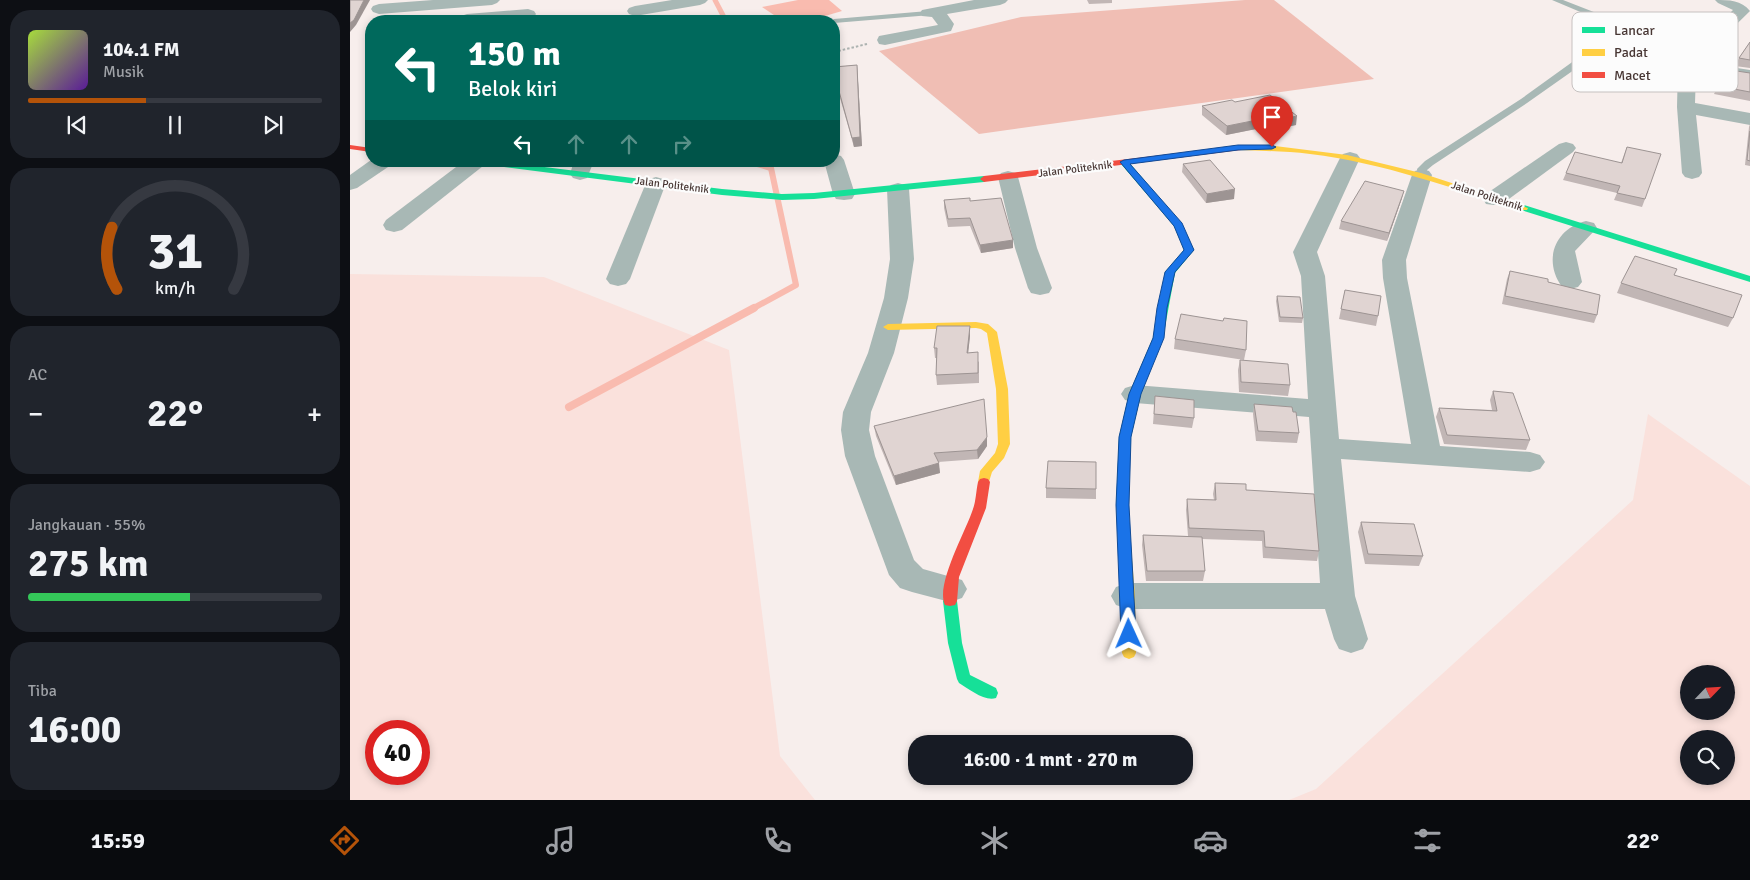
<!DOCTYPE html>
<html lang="id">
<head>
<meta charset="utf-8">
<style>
  :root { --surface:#171b24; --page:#20242c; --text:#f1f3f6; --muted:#9ea1a6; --line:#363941; --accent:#b45309 }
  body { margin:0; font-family:Signika,sans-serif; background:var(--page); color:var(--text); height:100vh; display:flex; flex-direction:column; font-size:19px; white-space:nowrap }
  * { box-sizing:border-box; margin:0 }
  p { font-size:16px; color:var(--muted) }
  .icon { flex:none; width:28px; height:28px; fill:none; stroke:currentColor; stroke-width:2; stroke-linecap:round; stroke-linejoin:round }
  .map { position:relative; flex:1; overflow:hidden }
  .details { display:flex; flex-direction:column; gap:10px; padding:10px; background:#0d0f14; width:350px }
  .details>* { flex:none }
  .banner { position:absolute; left:15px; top:15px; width:475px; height:152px; border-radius:20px; box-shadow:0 2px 8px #0003; background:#00695c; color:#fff; overflow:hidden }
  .needle { width:32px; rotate:65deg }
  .fabs { position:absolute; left:1330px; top:665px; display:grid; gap:10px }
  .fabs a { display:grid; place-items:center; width:55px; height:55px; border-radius:50%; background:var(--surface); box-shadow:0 2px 8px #0003; font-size:25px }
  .speed { position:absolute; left:15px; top:720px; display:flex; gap:10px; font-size:25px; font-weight:700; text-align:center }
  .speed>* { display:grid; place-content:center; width:65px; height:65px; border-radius:50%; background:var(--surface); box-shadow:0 2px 8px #0003; line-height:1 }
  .speed .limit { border:8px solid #d22; background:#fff; color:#111 }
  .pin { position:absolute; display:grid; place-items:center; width:42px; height:42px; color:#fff; margin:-51px -21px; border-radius:50% 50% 50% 0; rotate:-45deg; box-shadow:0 0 5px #0007 }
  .pin .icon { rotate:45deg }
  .me { position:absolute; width:55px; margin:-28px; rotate:359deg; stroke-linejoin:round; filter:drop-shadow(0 0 4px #0008) }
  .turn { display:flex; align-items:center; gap:18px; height:105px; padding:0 20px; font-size:22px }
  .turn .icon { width:65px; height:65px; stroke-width:2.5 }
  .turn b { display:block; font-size:35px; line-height:42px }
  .lanes { display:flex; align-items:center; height:48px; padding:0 20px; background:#0003; justify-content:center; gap:25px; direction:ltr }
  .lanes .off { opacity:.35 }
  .big { font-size:38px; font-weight:700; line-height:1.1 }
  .details .card { flex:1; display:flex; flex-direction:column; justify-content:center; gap:8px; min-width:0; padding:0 18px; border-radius:20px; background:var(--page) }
  .details .dial { align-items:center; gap:0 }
  .dial svg { height:130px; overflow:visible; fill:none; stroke:var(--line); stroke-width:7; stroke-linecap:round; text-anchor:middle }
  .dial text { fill:var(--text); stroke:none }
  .song { display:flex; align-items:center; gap:15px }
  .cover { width:60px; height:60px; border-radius:8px; background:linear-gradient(135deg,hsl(80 70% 55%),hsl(270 70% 35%)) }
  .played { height:5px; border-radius:2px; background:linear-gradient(90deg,var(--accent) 40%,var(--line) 40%) }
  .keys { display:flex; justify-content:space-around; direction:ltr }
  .heat { display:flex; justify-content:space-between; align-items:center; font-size:28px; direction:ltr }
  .charge { height:8px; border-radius:4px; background:linear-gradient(90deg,#34c759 55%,var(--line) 0) }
  .trip { position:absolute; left:558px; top:735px; width:285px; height:50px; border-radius:20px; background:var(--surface); box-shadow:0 2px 8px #0003; font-weight:700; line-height:50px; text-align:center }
  .tabs { display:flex; height:80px; justify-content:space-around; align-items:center; background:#090b0e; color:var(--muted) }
  .tabs .icon { width:35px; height:35px }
  .tabs .on { color:var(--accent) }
  .tabs b { font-size:22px; color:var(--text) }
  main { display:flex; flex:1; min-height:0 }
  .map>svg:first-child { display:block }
</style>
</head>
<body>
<main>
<section class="details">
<div class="card">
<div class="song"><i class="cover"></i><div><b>104.1 FM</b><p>Musik</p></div></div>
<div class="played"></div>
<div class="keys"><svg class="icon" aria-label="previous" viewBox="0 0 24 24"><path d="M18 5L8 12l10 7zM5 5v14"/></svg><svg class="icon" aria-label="pause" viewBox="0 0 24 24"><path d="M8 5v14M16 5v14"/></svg><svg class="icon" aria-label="next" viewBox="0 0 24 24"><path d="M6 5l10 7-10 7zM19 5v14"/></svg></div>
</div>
<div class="card dial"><svg viewBox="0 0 100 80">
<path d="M14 69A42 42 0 1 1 86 69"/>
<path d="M14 69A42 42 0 0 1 11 31" stroke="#b45309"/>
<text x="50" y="56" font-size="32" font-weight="700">31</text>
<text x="50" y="72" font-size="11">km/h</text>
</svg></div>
<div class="card"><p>AC</p>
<div class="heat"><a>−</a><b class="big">22°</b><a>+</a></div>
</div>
<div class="card"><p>Jangkauan · 55%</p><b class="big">275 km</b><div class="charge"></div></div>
<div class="card"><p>Tiba</p><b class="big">16:00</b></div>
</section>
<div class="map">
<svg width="1400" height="800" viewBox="0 0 1400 800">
  <rect width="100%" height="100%" fill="#f7eeec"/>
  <g fill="#fae1dc" fill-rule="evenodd">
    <path d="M0,274l194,3 185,73 51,406 35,44h-465zM26,731h43v43h-43z"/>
    <path d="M1298,414l102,72v314h-461l27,-11 317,-289zM1339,674h37v37h-37zM1339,739h37v37h-37z"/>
  </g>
  <polygon fill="#f0beb4" points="895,0 924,0 1024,79 629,134 529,51 671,17"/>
  <polygon fill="#f9bbaf" points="448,0 479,0 492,11 458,21 433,21 412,7"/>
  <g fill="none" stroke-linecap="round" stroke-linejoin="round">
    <polyline stroke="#f9bbaf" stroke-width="5" points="365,0 376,21"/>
    <polyline stroke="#f9bbaf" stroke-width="6" points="397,161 421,168 446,285 402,309"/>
    <polyline stroke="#f9bbaf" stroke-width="8" points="219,407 404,308"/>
    <polyline stroke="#acb2b0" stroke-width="2" stroke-dasharray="2.5 2" stroke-linecap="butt" points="484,52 517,44"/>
    <g fill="#a8b8b5" fill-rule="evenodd">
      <polygon points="1202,0 1213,0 1272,23 1277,29 1275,34 1177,103 1083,165 1077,170 1076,177 1068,177 1067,169 1075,161 1171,99 1257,37 1267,33 1269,29 1266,27"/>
      <polygon points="578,11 582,13 581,15 484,23 484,21 480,21 484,19"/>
    </g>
    <g fill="#a8b8b5" fill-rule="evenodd">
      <polygon points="83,0 150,0 147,3 142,5 29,14 23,12 21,9 23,6 29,4"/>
      <polygon points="322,0 358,0 355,3 350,5 285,16 279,14 277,11 279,8 285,6"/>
      <polygon points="624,0 658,0 655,3 650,5 597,14 604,24 601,31 535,45 529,44 527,40 529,36 588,25 582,17 572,16 570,13 572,10"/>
      <path d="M1365,0c15,0 26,0 35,11l-52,51 52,8v10l-54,-8 -1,31 55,10v12l-54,-10 6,58 -3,4 -7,2 -7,-2 -3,-4 -5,-66 1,-42 7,-10 48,-45 -15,-7z"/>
      <polygon points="178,9 184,11 186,14 184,17 148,21 111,21 109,19 111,16 117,14"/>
      <polygon points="1216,142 1223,144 1226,148 1223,152 1152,204 1144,205 1136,204 1133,199 1136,194 1209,144"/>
      <polygon points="1000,152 1007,154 1010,158 967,252 975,276 989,439 1061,444 1033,278 1032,260 1062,175 1065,171 1072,169 1079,171 1082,175 1056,260 1057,278 1090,446 1180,452 1190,455 1195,462 1190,469 1180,472 991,459 1005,596 1018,639 1013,649 1001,653 989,649 984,639 975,609 778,609 766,605 761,596 766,587 778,583 970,583 959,417 785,403 775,400 771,394 775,388 785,385 958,399 951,276 943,252 990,158 993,154"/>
      <polygon points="484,154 491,156 494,160 505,194 502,199 494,200 486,199 483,194 474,161 484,161"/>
      <polygon points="21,160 44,161 41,165 7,188 0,190 0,175"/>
      <polygon points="114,161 136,162 133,166 52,230 44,232 36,230 33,225 36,220"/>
      <polygon points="224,161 244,161 237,178 230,180 223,178 220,174"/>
      <polygon points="658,171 665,173 668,177 687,248 702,288 699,293 690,295 681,293 678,288 665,248 648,177 651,173"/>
      <polygon points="306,177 313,179 316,183 280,279 276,284 268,286 260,284 256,279 296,183 299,179"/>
      <polygon points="548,183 555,185 559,189 564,259 558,298 544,353 521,412 519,430 525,456 564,560 573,569 612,580 617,589 612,598 600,602 562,592 550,588 539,575 495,456 491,430 493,412 518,353 534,298 540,259 537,189 541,185"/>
      <path d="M1236,221l8,2 3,5 -22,23 7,31 -4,5 -8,2 -8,-2c-19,-26 -8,-58 24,-66z"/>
    </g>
    <g fill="#16e098" fill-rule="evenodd">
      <polygon points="771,160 777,160 831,223 844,250 825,273 813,338 791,394 781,437 778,507 776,510 768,510 766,507 769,437 779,394 803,338 815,272 834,250 824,226 771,164"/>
      <polygon points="119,161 145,161 372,189 432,194 464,193 634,176 638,179 634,182 464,199 432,200 372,195 123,163"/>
      <polygon points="1174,205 1400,276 1400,282 1171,210 1171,206"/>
      <path d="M600,596l5,1 2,4 5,42 8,32 26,13 2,5 -2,5c-11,4 -27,-9 -37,-15l-2,-4 -9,-36 -5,-42 2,-4z"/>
    </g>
    <g fill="#ffcf43" fill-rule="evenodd">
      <path d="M885,146h40l72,9 74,18 107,35 -1,2h-6c-69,-22 -138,-47 -211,-56 -24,-3 -48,-3 -72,-4l-4,-2z"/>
      <polygon points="626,322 638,324 647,332 658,389 660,444 654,458 642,472 638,485 630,485 628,482 630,471 645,453 648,444 646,389 637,333 631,329 626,328 538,330 533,327 538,324"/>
      <polygon points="772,502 776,504 778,507 785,596 786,653 784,657 779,659 774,657 772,653 771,596 766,507 768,504"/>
    </g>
    <g fill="#f24e42" fill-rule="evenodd">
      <polygon points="0,145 21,148 21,152 0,149"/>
      <polygon points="888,146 892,148 891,150 634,182 630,179 634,176"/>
      <path d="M634,478l4,1 2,3 -4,26 -27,69 -2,24 -2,4 -5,1 -5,-1c-10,-20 21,-74 28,-96 3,-8 3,-18 5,-27l2,-3z"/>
    </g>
  </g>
  <g fill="#c1b6b5">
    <polygon points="737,0 762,0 762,3 739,4"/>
    <polygon points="1400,42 1400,68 1385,66 1389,58"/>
    <polygon points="507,65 512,146 504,147 484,77 484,67"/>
    <polygon points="1400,73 1400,101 1364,94 1368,86"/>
    <polygon points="885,102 946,125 915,131 911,128 876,135 852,115 852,106"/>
    <polygon points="1400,124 1400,166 1395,165 1399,127"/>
    <polygon points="1277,147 1295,199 1292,207 1264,200 1267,193 1213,180 1216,173 1271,163"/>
    <polygon points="833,164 884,199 856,203 832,172"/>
    <polygon points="1052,198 1037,241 989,229 991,221"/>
    <polygon points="594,200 620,201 663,248 631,253 620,226 598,227 594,208"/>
    <polygon points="1160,271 1198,282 1247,315 1244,323 1152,304 1157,279"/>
    <polygon points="1324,275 1383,318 1378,327 1267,293 1271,283"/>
    <polygon points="995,290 1028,316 1026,326 989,319"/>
    <polygon points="927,296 953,318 952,323 929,322 926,301"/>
    <polygon points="620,326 620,336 618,353 629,362 629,383 587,385 586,375 587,358 585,358 584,348"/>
    <polygon points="825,339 896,350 894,360 824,349"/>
    <polygon points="890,360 940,385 938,396 889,392 888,370"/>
    <polygon points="1143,391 1180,440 1176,450 1094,444 1086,417 1089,408 1142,410 1140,400"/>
    <polygon points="805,396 844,418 842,428 803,424"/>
    <polygon points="904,404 943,412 949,433 947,443 906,441 903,414"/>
    <polygon points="524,426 637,446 628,459 588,462 590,473 546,485 526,436"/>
    <polygon points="865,483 896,490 969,551 967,561 913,558 912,541 852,539 855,571 853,581 796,581 792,545 793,535 838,536 836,510 837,499 864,500 863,494"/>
    <polygon points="696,488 746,489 746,499 696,498"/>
    <polygon points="1011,522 1073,556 1069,566 1015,564 1008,532"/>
  </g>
  <g fill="#9d9493">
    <polygon points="14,0 20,0 6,25 0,32 0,23"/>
    <polygon points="507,65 512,146 504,147 502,138"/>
    <polygon points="947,116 946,125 915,131 916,122"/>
    <polygon points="912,119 911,128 876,135 877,126"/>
    <polygon points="885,189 884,199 856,203 857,194"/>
    <polygon points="1054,191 1052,198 1037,241 1039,233"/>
    <polygon points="663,240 663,248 631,253 630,245"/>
    <polygon points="620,326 620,336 617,363 617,353"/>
    <polygon points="637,437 637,446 628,459 627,450"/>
    <polygon points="589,463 590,473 546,485 544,476"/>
  </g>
  <g fill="#e0d4d2" stroke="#9d9493">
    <polygon points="0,0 14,0 4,20 0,23"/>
    <polygon points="1400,42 1400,60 1389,58"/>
    <polygon points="507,65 510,137 502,138 484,73 484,67"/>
    <polygon points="1380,70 1400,73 1400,92 1368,86"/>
    <polygon points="920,95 947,116 916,122 912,119 877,126 852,106 882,100 885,102"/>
    <polygon points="1400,131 1400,161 1397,160"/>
    <polygon points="1277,147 1311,154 1295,199 1267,193 1270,186 1216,173 1225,152 1272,163"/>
    <polygon points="860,160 885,189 857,194 833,164"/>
    <polygon points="1015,181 1054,191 1039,233 991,221"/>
    <polygon points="620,198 620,201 651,198 663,240 630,245 620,218 598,219 594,200"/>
    <polygon points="1285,256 1327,269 1324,275 1392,295 1383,318 1271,283"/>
    <polygon points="1160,271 1198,279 1198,282 1250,295 1247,315 1155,296"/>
    <polygon points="995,290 1031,296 1028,316 991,309"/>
    <polygon points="927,296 950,297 953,318 930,317"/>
    <polygon points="831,314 873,321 874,318 897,321 896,350 825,339"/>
    <polygon points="587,326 620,326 617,353 628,352 628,373 586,375 587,348 584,348"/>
    <polygon points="890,360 938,364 940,385 891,382"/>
    <polygon points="1143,391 1163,393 1180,440 1097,435 1089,408 1147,411"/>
    <polygon points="805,396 844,400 844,418 804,414"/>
    <polygon points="634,399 637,437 627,450 584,453 589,463 544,476 524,426"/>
    <polygon points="904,404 942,407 943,412 946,412 949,433 908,431"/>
    <polygon points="698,461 746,462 746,489 696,488"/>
    <polygon points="865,483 896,484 896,490 964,494 969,551 915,547 914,531 839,528 837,499 866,500"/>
    <polygon points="1011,522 1064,524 1073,556 1018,554"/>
    <polygon points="793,535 852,537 855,571 797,571"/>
  </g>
  <polygon fill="#1a73e8" stroke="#114b97" points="888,145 922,145 926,147 922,149 888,150 780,164 832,223 844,250 825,272 817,308 814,338 791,394 781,437 779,505 786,634 784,638 779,640 774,638 771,634 766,505 769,437 779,394 803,338 807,308 815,272 834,250 824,226 770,162 774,160"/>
  <g text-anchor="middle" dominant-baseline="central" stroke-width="4.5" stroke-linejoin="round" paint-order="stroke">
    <g font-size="11" fill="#483734" stroke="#fcfcfc">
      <text transform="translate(725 169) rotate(-7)">Jalan Politeknik</text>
      <text transform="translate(322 185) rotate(7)">Jalan Politeknik</text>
      <text transform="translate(1137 196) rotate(18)">Jalan Politeknik</text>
    </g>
  </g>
  <rect x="1222" y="12" width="166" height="80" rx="8" fill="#fcfcfc" stroke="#c6c1c0" stroke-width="1"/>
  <rect x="1232" y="27" width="23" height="6" fill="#16e098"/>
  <rect x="1232" y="49" width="23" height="7" fill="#ffcf43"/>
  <rect x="1232" y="72" width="23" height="6" fill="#f24e42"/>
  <g font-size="14" fill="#483734">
    <text x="1264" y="35">Lancar</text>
    <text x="1264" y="57">Padat</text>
    <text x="1264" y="80">Macet</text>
  </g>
</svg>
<div class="fabs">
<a><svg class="needle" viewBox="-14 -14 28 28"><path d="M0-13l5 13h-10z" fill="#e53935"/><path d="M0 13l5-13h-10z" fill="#9ea1a6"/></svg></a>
<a><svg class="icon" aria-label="search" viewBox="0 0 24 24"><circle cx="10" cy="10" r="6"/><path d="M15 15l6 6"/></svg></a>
</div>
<div class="speed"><div class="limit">40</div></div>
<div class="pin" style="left:922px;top:147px;background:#d93025"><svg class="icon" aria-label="arrive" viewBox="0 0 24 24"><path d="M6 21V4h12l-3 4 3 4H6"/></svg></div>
<svg class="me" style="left:779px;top:634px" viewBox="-20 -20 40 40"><path d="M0-17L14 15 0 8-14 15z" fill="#1a73e8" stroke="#fff" stroke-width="4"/></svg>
<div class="trip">16:00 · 1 mnt · 270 m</div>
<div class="banner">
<div class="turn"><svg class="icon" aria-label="left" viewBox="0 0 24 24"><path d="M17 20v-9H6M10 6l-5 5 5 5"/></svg><div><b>150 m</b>Belok kiri</div></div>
<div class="lanes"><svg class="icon" aria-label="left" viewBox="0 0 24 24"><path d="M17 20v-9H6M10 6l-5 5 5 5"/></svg><svg class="icon off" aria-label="ahead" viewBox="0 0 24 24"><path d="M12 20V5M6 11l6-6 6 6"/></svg><svg class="icon off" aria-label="ahead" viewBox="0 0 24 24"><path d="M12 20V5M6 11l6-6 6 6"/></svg><svg class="icon off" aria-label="right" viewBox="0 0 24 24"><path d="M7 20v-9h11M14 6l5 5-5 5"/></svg></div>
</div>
</div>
</main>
<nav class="tabs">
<b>15:59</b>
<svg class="icon on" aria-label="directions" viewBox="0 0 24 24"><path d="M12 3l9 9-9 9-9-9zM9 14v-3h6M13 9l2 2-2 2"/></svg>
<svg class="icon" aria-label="music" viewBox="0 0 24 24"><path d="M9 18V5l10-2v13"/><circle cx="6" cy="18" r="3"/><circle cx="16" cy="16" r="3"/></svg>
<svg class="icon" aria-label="phone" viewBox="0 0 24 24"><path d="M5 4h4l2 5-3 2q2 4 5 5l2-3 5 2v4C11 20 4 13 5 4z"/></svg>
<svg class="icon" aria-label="climate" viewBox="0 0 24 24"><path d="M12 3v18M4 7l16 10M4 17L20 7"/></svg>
<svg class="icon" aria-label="car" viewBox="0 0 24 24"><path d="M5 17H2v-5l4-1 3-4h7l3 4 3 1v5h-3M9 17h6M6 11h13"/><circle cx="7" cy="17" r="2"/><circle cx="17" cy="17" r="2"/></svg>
<svg class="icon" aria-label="filters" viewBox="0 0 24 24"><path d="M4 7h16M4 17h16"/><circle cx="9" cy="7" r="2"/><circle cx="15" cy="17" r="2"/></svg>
<b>22°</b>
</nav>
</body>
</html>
